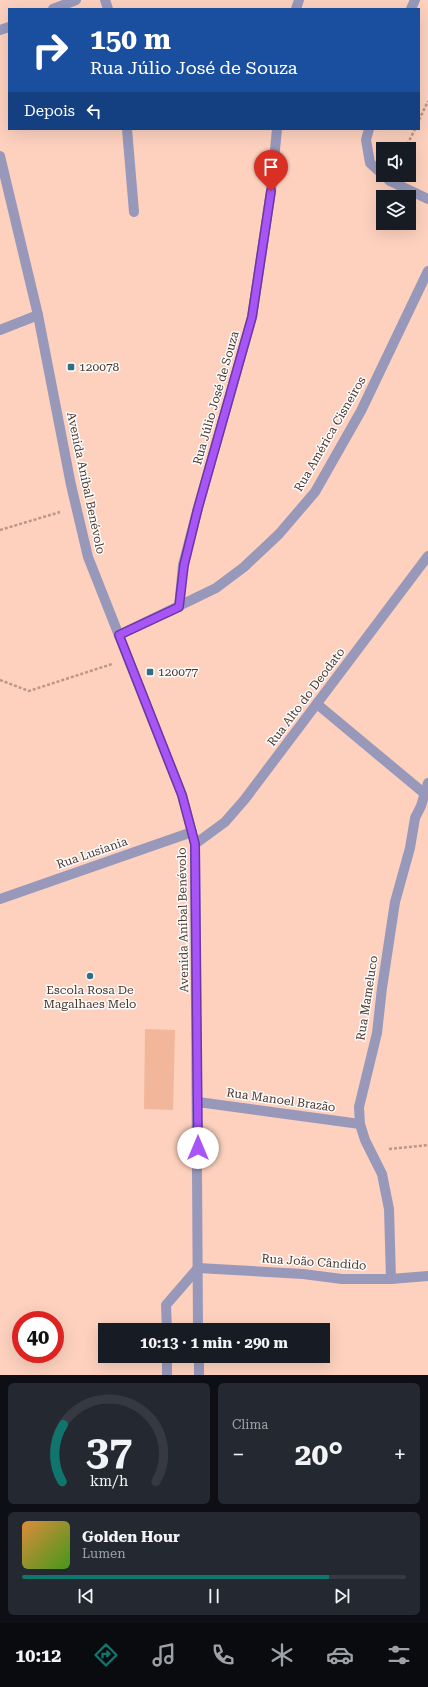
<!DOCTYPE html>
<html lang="pt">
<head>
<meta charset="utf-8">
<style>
  :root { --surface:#171b24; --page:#242831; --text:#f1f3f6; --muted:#9ea1a6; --line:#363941; --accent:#0f766e }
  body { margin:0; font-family:"Roboto Serif",serif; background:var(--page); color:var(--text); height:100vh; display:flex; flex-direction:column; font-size:15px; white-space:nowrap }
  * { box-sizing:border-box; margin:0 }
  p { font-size:13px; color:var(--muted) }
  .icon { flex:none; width:22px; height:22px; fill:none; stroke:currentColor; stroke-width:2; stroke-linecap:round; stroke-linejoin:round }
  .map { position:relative; height:1375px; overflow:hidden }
  .drawer { display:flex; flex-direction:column; gap:8px; padding:8px; background:#0d0f14; flex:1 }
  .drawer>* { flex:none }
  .banner { position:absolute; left:8px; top:8px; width:412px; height:122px; border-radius:0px; box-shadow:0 4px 16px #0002; background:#1a4fa0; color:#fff; overflow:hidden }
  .buttons { position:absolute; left:376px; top:142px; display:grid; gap:8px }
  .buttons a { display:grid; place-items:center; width:40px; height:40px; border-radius:0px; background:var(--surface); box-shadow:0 4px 16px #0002; font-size:20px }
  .speed { position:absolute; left:12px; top:1311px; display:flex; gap:8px; font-size:20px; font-weight:700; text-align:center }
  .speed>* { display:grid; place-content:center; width:52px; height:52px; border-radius:50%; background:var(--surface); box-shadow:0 4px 16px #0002; line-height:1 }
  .speed .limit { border:6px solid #d22; background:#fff; color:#111 }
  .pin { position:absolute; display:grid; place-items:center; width:34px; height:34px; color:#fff; margin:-41px -17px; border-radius:50% 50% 50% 0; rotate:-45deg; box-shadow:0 0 4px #0007 }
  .pin .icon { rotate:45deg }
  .me { position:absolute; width:44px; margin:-22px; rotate:0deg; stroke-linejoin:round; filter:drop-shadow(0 0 3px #0008) }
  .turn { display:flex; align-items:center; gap:14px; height:84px; padding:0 16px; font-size:18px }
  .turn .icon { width:52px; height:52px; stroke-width:2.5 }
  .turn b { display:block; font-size:28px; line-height:34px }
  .then { display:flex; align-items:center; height:38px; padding:0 16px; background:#0003; gap:8px; font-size:15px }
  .big { font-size:30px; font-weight:700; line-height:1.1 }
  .drawer .widget { flex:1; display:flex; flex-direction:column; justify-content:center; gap:6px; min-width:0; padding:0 14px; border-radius:6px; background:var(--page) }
  .drawer .dial { align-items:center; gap:0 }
  .dial svg { height:104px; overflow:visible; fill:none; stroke:var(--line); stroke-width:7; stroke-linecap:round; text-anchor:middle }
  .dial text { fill:var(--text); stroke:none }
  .song { display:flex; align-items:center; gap:12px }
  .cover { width:48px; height:48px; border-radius:6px; background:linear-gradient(135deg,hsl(30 70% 55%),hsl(100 70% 35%)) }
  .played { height:4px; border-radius:2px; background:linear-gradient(90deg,var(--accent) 80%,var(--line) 80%) }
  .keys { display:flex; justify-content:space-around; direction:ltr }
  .heat { display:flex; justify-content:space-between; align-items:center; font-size:22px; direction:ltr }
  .drawer .tiles { flex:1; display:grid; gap:8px; grid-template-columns:1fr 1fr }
  .widget:last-child { grid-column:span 2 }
  .trip { position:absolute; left:98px; top:1323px; width:232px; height:40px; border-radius:0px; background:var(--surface); box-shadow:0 4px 16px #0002; font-weight:700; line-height:40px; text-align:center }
  .tab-bar { display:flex; height:64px; justify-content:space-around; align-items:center; background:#090b0e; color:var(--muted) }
  .tab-bar .icon { width:28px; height:28px }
  .tab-bar .current { color:var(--accent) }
  .tab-bar b { font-size:18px; color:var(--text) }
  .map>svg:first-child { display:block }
</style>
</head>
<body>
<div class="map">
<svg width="428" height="1375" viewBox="0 0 428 1375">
  <rect width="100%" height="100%" fill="#fdd1be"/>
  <polygon fill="#f2b69b" points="145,1029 175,1030 173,1110 144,1109"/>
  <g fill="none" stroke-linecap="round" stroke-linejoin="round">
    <g stroke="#bb9788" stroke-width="2.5" stroke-dasharray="3 2" stroke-linecap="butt">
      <polyline points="419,120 428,101"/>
      <polyline points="405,149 415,129"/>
      <polyline points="0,530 60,512"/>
      <polyline points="0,680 29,691 112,664"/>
      <polyline points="389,1149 428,1145"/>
    </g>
    <g stroke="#9898bb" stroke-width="10">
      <polyline points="105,0 108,9"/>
      <polyline points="53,9 76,0"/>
      <polyline points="0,30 9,27"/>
      <polyline points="127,129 134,212"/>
      <polyline points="317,704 425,794"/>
      <polyline points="198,1102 360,1124"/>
      <polyline points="391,1279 389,1209 382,1174 365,1140 360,1124 359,1107 377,1033 382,988 395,902 410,848 415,818 421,806 428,783"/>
      <polyline points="167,1330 166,1305 198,1268"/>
      <polyline points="167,1356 167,1375"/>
    </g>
    <g stroke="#9898bb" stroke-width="10">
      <polyline points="296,9 299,0"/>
      <polyline points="411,9 415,0"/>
      <polyline points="369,129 366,140 370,163 390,181 428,199"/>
      <polyline points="0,330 38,315"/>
      <polyline points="179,607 183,565 198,508 252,317 271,191 277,129"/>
      <polyline points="119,635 216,588 244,567 279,534 315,492 361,411 428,271"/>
      <polyline points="195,844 225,822 245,799 428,556"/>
      <polyline points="0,899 192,832"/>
      <polyline points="198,1268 303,1274 342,1279 391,1279 428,1276"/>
    </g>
    <g stroke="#9898bb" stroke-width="10">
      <polyline points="0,156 38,315 71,485 88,557 182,795 195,844 198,1330"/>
      <polyline points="199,1356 199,1375"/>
    </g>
  </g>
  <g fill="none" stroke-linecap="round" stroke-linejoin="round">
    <g stroke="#6d37a1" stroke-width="10">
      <polyline id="route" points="198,1148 195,844 182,795 119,635 179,607 184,565 198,508 252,317 271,191"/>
    </g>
    <use href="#route" stroke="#a855f7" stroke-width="7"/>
  </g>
  <g fill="#306e84" stroke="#fdfdfd" stroke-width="1.5">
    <rect x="67" y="363" width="8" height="8" rx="2"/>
    <rect x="146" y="668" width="8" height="8" rx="2"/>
    <circle cx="90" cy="976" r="4"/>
  </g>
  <g text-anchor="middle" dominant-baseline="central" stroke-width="3" stroke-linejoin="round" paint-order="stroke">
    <g font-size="12" fill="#4b352c" stroke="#fdfdfd" text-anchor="start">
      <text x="79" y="367">120078</text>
      <text x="158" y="672">120077</text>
      <text x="90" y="990" text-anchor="middle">Escola Rosa De<tspan x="90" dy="14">Magalhaes Melo</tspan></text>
    </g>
    <g font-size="12" fill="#4b352c" stroke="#fdfdfd">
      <text transform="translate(216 398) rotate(-74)">Rua Júlio José de Souza</text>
      <text transform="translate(330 434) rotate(-60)">Rua América Cisneiros</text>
      <text transform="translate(86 483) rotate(78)">Avenida Aníbal Benévolo</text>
      <text transform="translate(306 697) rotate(-53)">Rua Alto do Deodato</text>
      <text transform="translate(92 853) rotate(-19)">Rua Lusiania</text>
      <text transform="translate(183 920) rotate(-91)">Avenida Aníbal Benévolo</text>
      <text transform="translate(367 998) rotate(-81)">Rua Mameluco</text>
      <text transform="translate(281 1100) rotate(8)">Rua Manoel Brazão</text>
      <text transform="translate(314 1262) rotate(4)">Rua João Cândido</text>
    </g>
  </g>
</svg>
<div class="buttons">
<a><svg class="icon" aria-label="sound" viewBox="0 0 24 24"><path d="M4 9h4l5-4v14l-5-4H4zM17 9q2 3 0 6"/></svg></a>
<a><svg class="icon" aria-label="layers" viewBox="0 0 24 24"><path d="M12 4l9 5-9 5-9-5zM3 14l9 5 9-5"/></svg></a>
</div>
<div class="speed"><div class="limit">40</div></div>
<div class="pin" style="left:271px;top:191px;background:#d93025"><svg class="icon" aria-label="arrive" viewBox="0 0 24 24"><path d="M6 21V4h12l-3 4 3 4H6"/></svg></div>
<svg class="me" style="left:198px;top:1148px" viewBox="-20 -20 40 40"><circle r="19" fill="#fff"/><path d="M0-13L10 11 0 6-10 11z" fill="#a855f7"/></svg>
<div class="trip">10:13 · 1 min · 290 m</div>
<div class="banner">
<div class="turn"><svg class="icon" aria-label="right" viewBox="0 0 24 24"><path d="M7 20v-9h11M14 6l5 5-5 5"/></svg><div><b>150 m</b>Rua Júlio José de Souza</div></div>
<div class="then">Depois<svg class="icon" aria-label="left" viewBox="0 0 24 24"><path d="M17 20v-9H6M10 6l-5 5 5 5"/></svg></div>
</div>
</div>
<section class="drawer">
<div class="tiles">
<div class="widget dial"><svg viewBox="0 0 100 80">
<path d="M14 69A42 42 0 1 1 86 69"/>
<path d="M14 69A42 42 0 0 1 15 25" stroke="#0f766e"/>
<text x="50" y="56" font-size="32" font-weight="700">37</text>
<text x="50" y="72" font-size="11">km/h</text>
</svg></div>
<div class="widget"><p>Clima</p>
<div class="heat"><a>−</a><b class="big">20°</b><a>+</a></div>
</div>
<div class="widget">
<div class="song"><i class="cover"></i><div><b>Golden Hour</b><p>Lumen</p></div></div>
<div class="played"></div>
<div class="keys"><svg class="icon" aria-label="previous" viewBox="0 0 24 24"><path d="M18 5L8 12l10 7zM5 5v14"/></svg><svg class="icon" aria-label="pause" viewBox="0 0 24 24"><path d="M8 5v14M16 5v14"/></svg><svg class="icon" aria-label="next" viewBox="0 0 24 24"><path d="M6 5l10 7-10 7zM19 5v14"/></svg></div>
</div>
</div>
</section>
<nav class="tab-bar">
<b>10:12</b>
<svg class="icon current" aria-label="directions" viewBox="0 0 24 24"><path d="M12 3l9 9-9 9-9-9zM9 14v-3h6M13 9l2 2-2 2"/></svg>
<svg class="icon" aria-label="music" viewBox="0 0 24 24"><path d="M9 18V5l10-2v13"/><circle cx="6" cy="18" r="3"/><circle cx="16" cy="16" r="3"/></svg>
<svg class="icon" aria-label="phone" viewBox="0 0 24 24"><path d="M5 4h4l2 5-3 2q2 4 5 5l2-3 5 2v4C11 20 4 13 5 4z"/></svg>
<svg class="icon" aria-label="climate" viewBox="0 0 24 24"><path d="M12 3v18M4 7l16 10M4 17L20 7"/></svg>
<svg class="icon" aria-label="car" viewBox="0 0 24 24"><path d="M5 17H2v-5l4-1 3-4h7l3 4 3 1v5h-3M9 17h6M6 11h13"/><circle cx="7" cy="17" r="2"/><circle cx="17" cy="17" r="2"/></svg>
<svg class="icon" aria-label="filters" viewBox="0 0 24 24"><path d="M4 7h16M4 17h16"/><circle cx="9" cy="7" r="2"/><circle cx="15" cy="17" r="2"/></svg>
</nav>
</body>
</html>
